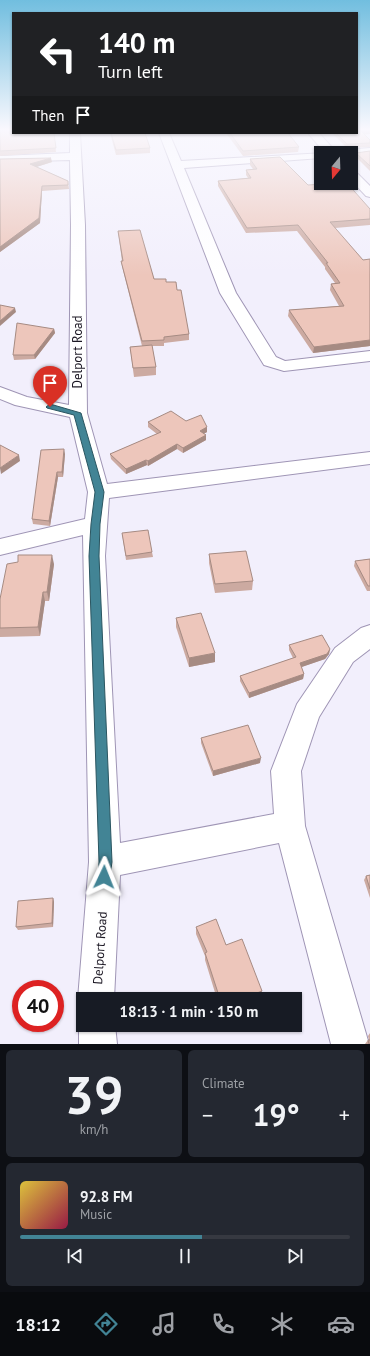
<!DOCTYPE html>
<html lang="en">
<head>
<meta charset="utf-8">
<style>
  :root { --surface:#171b24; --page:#242831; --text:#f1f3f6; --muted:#9ea1a6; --line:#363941; --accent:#428495 }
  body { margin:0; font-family:"PT Sans",sans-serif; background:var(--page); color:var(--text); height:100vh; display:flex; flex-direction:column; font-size:15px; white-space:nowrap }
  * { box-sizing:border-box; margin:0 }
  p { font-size:13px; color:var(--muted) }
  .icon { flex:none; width:22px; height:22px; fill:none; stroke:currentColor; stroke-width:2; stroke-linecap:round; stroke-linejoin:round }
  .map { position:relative; height:1044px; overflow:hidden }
  .side { display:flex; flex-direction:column; gap:6px; padding:6px; background:#0d0f14; flex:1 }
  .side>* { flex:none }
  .top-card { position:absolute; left:12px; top:12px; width:346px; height:122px; border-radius:0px; box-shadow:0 1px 3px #0004; background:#202124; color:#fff; overflow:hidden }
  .needle { width:26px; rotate:199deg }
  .fabs { position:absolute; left:314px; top:146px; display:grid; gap:8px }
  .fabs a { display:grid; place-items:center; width:44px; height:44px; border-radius:0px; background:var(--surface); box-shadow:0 1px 3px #0004; font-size:20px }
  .speed { position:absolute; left:12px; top:980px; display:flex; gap:8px; font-size:20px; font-weight:700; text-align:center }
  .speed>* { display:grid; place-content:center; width:52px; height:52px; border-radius:50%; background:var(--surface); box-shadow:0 1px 3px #0004; line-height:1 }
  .speed .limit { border:6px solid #d22; background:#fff; color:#111 }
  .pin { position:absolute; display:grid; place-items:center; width:34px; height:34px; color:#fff; margin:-41px -17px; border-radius:50% 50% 50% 0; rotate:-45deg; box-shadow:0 0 4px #0007 }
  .pin .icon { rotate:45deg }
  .me { position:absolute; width:44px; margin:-22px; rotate:2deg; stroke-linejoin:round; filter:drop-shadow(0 0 3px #0008) }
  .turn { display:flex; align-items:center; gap:14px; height:84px; padding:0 20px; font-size:18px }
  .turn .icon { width:52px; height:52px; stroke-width:2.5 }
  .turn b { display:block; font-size:28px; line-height:34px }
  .then { display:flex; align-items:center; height:38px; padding:0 20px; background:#0003; gap:8px; font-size:15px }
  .big { font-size:30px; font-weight:800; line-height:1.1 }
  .side .card { flex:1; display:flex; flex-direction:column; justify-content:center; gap:6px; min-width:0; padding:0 14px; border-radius:6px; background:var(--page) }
  .side .dial { align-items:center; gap:0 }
  .dial b { font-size:52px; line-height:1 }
  .song { display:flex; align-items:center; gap:12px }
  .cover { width:48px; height:48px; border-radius:6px; background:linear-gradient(135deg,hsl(50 70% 55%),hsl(340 70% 35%)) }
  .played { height:4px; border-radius:2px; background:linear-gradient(90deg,var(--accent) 55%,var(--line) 55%) }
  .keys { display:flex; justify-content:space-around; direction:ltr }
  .heat { display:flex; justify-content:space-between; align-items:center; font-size:22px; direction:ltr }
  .side .tiles { flex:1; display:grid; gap:6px; grid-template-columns:1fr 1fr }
  .card:last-child { grid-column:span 2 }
  .trip { position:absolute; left:76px; top:992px; width:226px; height:40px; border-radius:0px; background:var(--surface); box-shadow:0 1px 3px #0004; font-weight:800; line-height:40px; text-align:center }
  .menu { display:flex; height:64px; justify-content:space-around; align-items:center; background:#090b0e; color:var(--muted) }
  .menu .icon { width:28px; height:28px }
  .menu .on { color:var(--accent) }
  .menu b { font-size:18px; color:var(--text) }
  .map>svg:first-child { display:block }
</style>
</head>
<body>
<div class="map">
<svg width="370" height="1044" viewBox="0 0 370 1044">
  <rect width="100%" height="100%" fill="#f2effc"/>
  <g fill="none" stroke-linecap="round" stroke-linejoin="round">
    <g stroke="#9f95b5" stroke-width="2">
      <g id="minor">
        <polygon points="70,133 80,133 85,225 87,413 107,484 370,452 370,464 109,498 105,556 120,843 274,814 271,771 297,704 335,648 361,628 370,625 370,649 353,662 319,717 301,771 305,826 369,1044 331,1044 279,843 120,875 114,999 83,999 83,1011 78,999 89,862 83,535 0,555 0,539 85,519 88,492 70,417 15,405 0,399 0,387 27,397 69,405 71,225 70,160 0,162 0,156 70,153"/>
        <polygon points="159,133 169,133 181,161 325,153 308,133 319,133 337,153 321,153 321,158 184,168 236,293 276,357 285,361 370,351 370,361 284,371 264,365 220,293"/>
        <polygon points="370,148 370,154 351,156 351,153 338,153 344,150"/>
        <polygon points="351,169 355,171 370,186 370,197 366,196 351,180"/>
        <polygon points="83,1014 83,1025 115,1025 117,1044 79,1044 79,1025"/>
      </g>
    </g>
    <use href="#minor" fill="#fff" fill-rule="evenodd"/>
  </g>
  <g fill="#ccaaa1">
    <polygon points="0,128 54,133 56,152 0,156"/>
    <polygon points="110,133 145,133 150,148 150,153 116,155"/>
    <polygon points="226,133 288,133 299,147 298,152 243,156"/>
    <polygon points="332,133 357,133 364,134 370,140 370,147 347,148"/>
    <polygon points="370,151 370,171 356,157 356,153"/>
    <polygon points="0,159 52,162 36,167 68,181 69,189 42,191 40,223 0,252"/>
    <polygon points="250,159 308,185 370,209 370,225 335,228 363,260 370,259 370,346 313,353 288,316 289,310 339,306 330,290 331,284 335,283 325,269 325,267 297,231 246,233 218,186 218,181 248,178 246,175 246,170 253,169 250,165"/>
    <polygon points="118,231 154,279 166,282 177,290 189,334 189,340 164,343 164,346 152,346 156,367 156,375 134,377 131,355 130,347 142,346 122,266 121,261 122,261"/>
    <polygon points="54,329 55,333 35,359 14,360 13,355"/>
    <polygon points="186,421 207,427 207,432 203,434 206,440 183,453 177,449 148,466 147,465 126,474 111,459 110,454 157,434 148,427 148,422"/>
    <polygon points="65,454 63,477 58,477 50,526 33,524 32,519"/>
    <polygon points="122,533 152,552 153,557 126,560"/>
    <polygon points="209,554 253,581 252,590 215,593 209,563"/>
    <polygon points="370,559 370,591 367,591 354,566 355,561"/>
    <polygon points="54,564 49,601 45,601 40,636 0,637 0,599"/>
    <polygon points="176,618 215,662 189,667 176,627"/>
    <polygon points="289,645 330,649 329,654 325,659 301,667 304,674 303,679 249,698 240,681 240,676 293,658 289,650"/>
    <polygon points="201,738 260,763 213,776 201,743"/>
    <polygon points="370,875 370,898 364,880 366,876"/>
    <polygon points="53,898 54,902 53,927 18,930 16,927"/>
    <polygon points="196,927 226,945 260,997 256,999 217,999 205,960 205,956 196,934"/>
    <polygon points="370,1033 370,1044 365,1044 368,1040 369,1040 368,1036"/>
  </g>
  <g fill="#a68b83">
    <polygon points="370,129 370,134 359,135 360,130"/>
    <polygon points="51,158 52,162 30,169 30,164"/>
    <polygon points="42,186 42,191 40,223 0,252 0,247"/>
    <polygon points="15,308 16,312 0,326 0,321"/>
    <polygon points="54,329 55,333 35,359 34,355"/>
    <polygon points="370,340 370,346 313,353 314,347"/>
    <polygon points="207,427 207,432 200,436 200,431"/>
    <polygon points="206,435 206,440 183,453 183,448"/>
    <polygon points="177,444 177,449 148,466 148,461"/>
    <polygon points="64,449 65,454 63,477 62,472"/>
    <polygon points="19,455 20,461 1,474 0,468"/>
    <polygon points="146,460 147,465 126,474 126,469"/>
    <polygon points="57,472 58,477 50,526 49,521"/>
    <polygon points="52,555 54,564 49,601 47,592"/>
    <polygon points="43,592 45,601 40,636 38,627"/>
    <polygon points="330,649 329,654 325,659 299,668 300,663"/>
    <polygon points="215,653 215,662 189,667 189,658"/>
    <polygon points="304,674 303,679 249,698 249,693"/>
    <polygon points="261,758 260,763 213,776 213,771"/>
    <polygon points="53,898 54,902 53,927 52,923"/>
    <polygon points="262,991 260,997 256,999 242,999"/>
  </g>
  <g fill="#edc6bb" stroke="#a68b83">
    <polygon points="0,128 13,128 13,133 54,133 56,148 0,151"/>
    <polygon points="357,128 370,128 370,129 360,130 370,140 370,143 347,144 336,133 357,133"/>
    <polygon points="111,133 145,133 150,148 116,150"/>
    <polygon points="230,133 288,133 299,147 243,151"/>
    <polygon points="370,151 370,166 356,153"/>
    <polygon points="280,157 308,185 336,183 347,183 370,209 370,219 330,222 363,260 370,259 370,340 314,347 289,310 344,306 331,284 340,283 326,263 328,263 298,225 247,228 218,181 251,178 246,170 257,169 250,159"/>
    <polygon points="51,158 30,164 68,181 68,185 42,186 39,218 0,247 0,159"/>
    <polygon points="140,230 154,279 166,279 166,282 176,282 177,290 181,290 189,334 164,337 164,340 142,341 121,261 123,261 118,231"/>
    <polygon points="0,305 15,308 0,321"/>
    <polygon points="17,323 54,329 34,355 13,355"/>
    <polygon points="152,345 156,367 133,368 130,347"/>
    <polygon points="171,411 186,421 201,415 207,427 200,431 206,435 183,448 177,444 148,461 146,460 126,469 110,454 161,432 148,422"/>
    <polygon points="0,445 19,455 0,468"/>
    <polygon points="64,449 62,472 57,472 49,521 32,519 41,450"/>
    <polygon points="148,530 152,552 126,556 122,533"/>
    <polygon points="246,551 253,581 215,584 209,554"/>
    <polygon points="18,555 52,555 47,592 43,592 38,627 0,628 0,599 7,564 18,562"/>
    <polygon points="370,559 370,586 368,586 355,561"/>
    <polygon points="201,613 215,653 189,658 176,618"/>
    <polygon points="322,635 330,649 327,654 300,663 304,674 249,693 240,676 296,657 289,645"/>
    <polygon points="248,725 261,758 213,771 201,738"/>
    <polygon points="370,875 370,889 366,876"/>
    <polygon points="53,898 52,923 16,927 18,901"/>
    <polygon points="216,919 226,945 242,939 262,991 242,999 220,999 205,953 207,952 196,927"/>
    <polygon points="368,1040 370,1040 370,1044 369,1044"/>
  </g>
  <linearGradient id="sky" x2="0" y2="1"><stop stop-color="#71bedf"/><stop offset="0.47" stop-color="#f9f8fe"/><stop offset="1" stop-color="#f9f8fe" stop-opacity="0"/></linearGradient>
  <rect width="370" height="275" fill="url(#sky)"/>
  <polygon fill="#428495" stroke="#2b5661" points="50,404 81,413 104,492 100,524 99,556 112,862 109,882 104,884 100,882 98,877 99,862 89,556 91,524 95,492 74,415 47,408 46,407"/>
  <g text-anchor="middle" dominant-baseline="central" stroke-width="3" stroke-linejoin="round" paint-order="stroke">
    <g font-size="13" fill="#1c1824" stroke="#fefefe">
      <text transform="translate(77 352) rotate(-90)">Delport Road</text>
      <text transform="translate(100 948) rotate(-86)">Delport Road</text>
    </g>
  </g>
</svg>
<div class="fabs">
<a><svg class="needle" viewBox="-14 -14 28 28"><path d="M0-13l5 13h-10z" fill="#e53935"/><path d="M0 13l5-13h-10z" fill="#9ea1a6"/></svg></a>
</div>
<div class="speed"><div class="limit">40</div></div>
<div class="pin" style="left:50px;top:407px;background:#d93025"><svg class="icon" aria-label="arrive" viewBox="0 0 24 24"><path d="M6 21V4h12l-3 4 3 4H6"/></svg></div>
<svg class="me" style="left:104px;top:877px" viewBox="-20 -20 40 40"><path d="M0-17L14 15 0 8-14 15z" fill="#428495" stroke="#fff" stroke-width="4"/></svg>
<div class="trip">18:13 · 1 min · 150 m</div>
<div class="top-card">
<div class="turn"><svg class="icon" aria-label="left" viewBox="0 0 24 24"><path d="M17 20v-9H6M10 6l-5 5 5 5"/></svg><div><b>140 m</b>Turn left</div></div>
<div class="then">Then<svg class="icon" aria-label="arrive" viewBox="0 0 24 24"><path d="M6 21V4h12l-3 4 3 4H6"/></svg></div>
</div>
</div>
<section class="side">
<div class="tiles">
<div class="card dial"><b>39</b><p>km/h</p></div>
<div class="card"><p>Climate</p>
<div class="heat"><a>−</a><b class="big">19°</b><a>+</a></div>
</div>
<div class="card">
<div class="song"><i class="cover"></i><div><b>92.8 FM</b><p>Music</p></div></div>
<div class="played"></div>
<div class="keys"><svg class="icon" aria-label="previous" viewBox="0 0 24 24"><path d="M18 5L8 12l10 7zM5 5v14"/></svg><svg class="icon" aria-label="pause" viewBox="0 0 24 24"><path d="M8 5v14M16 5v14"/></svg><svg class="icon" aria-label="next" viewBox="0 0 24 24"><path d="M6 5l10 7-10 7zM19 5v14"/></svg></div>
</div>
</div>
</section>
<nav class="menu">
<b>18:12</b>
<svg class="icon on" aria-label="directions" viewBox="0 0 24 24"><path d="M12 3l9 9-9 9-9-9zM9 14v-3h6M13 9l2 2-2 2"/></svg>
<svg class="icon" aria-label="music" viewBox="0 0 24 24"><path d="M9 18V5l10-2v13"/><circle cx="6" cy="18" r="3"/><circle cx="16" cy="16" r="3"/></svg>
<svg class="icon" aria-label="phone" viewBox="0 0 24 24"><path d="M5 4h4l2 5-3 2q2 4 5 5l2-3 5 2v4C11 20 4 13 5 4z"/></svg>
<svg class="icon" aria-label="climate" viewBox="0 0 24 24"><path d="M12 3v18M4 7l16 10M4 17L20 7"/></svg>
<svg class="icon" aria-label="car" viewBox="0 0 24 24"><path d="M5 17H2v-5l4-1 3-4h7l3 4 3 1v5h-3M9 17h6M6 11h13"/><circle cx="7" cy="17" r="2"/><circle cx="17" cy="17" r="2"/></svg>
</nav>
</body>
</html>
